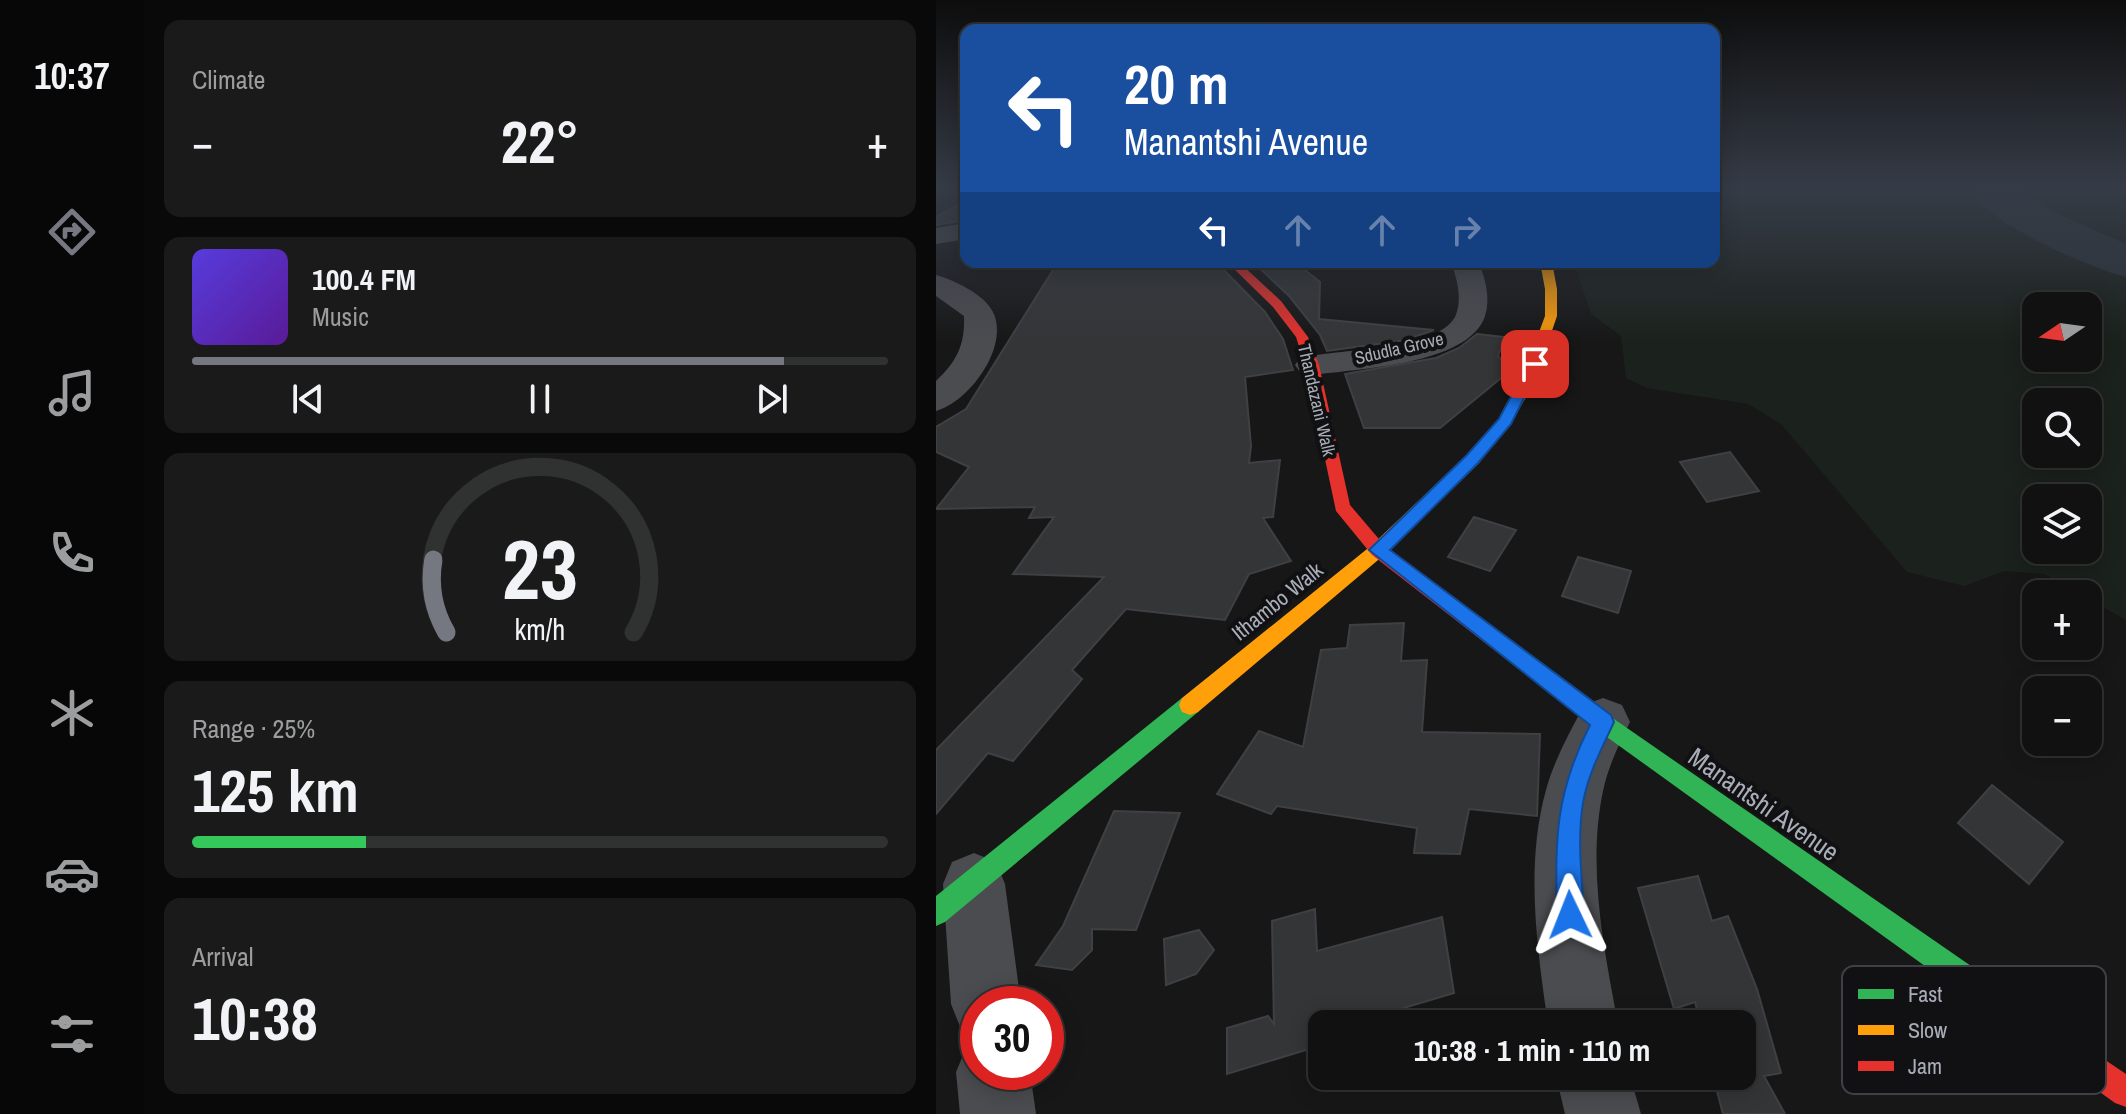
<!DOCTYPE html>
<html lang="en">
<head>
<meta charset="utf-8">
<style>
  :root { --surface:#111; --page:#1a1a1a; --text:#f1f3f6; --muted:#9c9d9f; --line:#303131; --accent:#757880 }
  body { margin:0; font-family:"Archivo Narrow",sans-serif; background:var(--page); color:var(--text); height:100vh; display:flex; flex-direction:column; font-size:30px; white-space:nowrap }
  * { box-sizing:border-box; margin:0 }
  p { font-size:26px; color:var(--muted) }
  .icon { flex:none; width:44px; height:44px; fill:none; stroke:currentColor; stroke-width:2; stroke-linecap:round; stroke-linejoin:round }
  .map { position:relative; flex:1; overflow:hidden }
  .side { display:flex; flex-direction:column; gap:20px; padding:20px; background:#090909; width:792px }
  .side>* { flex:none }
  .hud { position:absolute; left:24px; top:24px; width:760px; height:244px; border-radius:16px; box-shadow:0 4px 20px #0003,0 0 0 2px var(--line); background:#1a4fa0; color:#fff; overflow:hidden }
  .needle { width:52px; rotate:257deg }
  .controls { position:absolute; left:1086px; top:292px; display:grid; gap:16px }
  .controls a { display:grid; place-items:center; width:80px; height:80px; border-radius:16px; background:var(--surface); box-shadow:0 4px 20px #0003,0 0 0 2px var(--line); font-size:40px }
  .speed { position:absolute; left:24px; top:986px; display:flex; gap:16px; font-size:40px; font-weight:700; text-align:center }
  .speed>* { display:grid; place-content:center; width:104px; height:104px; border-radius:50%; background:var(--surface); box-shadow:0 4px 20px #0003,0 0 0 2px var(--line); line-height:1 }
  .speed .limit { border:12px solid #d22; background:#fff; color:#111 }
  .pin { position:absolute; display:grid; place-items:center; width:68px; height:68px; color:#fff; margin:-34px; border-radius:16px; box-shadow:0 4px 12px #0006 }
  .me { position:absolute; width:88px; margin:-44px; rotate:358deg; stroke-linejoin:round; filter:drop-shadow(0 0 6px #0008) }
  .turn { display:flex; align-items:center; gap:28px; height:168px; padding:0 32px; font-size:36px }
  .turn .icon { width:104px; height:104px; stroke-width:2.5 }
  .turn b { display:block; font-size:56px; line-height:68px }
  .lanes { display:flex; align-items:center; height:76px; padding:0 32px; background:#0003; justify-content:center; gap:40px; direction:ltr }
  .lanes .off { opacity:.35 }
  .big { font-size:60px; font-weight:800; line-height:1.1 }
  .side .widget { flex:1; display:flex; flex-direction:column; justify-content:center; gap:12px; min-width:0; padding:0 28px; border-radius:16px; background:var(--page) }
  .side .dial { align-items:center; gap:0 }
  .dial svg { height:208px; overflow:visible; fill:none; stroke:var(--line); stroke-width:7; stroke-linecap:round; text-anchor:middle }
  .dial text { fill:var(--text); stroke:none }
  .song { display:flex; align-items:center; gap:24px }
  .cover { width:96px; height:96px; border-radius:12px; background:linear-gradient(135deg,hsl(250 70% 55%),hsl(270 70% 35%)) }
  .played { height:8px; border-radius:4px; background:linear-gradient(90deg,var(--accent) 85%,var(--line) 85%) }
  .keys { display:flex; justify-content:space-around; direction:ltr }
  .heat { display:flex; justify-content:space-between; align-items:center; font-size:44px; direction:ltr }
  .charge { height:12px; border-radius:6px; background:linear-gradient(90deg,#34c759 25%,var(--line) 0) }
  .trip { position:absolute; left:372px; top:1010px; width:448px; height:80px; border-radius:16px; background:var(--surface); box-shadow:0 4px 20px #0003,0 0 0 2px var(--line); font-weight:800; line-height:80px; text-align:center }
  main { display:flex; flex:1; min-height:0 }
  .tabs { display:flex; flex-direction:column; width:144px; justify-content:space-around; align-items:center; background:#070707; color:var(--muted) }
  .tabs .icon { width:56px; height:56px }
  .tabs .current { color:var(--accent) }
  .tabs b { font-size:36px; color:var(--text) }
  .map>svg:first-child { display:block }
</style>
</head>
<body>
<main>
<nav class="tabs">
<b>10:37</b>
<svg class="icon current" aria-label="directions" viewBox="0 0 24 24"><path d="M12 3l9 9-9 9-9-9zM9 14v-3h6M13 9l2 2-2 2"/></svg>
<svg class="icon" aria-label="music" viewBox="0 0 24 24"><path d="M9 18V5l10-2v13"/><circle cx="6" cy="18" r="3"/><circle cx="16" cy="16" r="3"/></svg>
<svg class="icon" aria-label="phone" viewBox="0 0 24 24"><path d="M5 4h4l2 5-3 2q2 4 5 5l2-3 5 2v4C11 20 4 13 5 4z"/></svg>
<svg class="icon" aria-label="climate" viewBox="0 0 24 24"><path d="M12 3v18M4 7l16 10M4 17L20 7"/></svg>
<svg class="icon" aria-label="car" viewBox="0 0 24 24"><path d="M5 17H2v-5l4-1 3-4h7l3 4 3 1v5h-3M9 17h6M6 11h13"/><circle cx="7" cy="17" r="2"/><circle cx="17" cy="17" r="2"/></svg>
<svg class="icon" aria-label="filters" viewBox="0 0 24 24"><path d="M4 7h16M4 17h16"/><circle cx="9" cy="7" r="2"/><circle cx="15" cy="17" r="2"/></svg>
</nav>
<section class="side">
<div class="widget"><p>Climate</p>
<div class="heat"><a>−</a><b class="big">22°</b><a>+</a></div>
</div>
<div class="widget">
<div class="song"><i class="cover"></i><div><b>100.4 FM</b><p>Music</p></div></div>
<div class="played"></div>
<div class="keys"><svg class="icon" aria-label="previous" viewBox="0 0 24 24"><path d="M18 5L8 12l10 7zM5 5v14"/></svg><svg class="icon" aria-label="pause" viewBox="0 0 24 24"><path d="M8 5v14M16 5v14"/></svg><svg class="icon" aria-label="next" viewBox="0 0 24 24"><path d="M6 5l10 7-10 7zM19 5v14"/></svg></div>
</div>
<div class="widget dial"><svg viewBox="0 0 100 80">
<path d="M14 69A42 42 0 1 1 86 69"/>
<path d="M14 69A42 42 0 0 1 9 41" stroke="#757880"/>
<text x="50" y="56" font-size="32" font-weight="700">23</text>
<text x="50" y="72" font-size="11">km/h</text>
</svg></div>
<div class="widget"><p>Range · 25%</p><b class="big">125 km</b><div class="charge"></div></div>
<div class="widget"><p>Arrival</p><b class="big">10:38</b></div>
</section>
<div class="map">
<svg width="1190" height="1114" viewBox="0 0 1190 1114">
  <rect width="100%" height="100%" fill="#171717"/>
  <path fill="#1b211c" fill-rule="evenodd" d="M778,187h412v433l-38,-21v-5h-8l-36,-20 -40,-3 -40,15 -57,-14 -126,-148 -33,-20 -101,-16 -21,-10 -5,-42 -30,-22 -17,-52h140zM1100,306h52v52h-52zM1100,402h52v52h-52zM1100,498h52v52h-52z"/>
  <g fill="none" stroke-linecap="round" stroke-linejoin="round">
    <path fill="#2a3239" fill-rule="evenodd" d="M1036,187h43l41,26 70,31v33c-33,-8 -148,-56 -154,-90z"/>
  </g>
  <g fill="#343537" stroke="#3f4043" stroke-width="2">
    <polygon points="30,200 30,220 0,225 0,217"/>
    <polygon points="122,262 280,262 329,312 347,339 357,370 309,377 315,446 313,463 344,460 337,517 327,518 355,561 313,574 289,620 190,609 136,670 146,679 77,761 52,753 0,814 0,750 168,577 77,574 118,517 93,518 99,507 0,509 33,467 0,452 0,427 30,409"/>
    <polygon points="317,262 368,262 369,270 384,282 383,319 498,330 470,340 391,351 384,335 353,296"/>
    <polygon points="541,334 569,337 562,356 575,370 504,428 428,428 409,374 500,358 523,348"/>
    <polygon points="794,452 823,491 771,502 744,462"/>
    <polygon points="538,517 580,530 554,571 512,557"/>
    <polygon points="642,557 695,571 682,613 626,596"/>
    <polygon points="468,623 465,661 491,660 486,732 604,734 601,816 533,809 524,854 478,853 481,828 341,806 335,814 281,794 323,731 367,747 385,650 411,648 414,625"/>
    <polygon points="1056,785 1127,842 1093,884 1022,823"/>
    <polygon points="178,811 244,813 200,930 156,929 156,950 136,970 100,965 127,926"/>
    <polygon points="762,876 776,921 792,916 821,989 845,1073 828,1076 849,1114 787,1114 777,1076 806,1076 806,1024 765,1024 759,1002 738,1009 702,888"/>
    <polygon points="379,909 381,951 506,917 518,993 414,1024 386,1024 386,1032 382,1033 383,1046 291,1074 291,1028 332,1016 338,1024 336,921"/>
    <polygon points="263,930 278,950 260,974 230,985 228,939"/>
  </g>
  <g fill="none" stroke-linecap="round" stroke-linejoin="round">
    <g fill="#4b4c50" fill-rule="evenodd">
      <polygon points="30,223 30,239 0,244 0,228"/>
      <path d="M515,262h28c6,17 12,36 6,54 -16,49 -129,53 -173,59l-12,-3 -5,-7 5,-7c35,-9 136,-7 155,-41 8,-17 2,-38 -4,-55z"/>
      <path d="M0,275c18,5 48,19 57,37 17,35 -24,90 -57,99v-30c21,-20 29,-36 28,-65l-28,-20z"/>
      <path d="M667,698l19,7 8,17c-11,22 -22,45 -27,69 -16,76 1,158 15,233h-70c-11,-76 -23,-159 -2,-234 8,-30 24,-58 38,-85z"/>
      <polygon points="38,853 60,862 69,884 85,1004 42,1004 42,1035 25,1029 15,1004 7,884 16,862"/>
      <polygon points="42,1041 42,1072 94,1072 100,1114 24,1114 20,1072 31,1046"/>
      <polygon points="620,1076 694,1076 705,1114 629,1114"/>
    </g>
    <g fill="#30b455" fill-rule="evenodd">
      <polygon points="254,695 262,698 265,705 262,712 9,922 0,926 0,896 246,698"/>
      <polygon points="665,710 1077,995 1081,1005 1077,1015 1067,1019 1057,1015 657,727 654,720 657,713"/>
    </g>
    <polygon fill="#ff9f0a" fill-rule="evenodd" points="604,262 616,262 621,289 621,316 598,384 574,424 543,463 448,555 262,712 254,715 246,712 243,705 246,698 436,545 531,455 563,419 584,384 609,316 609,289"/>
    <g fill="#e5322d" fill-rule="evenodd">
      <polygon points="291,262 303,262 345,301 372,337 383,365 414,505 448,545 673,713 676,720 673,727 665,730 657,727 436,555 400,511 369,365 360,337 337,307"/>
      <polygon points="1067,991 1190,1074 1190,1107 1179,1103 1057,1015 1053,1005 1057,995"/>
    </g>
  </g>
  <linearGradient id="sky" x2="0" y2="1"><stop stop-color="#0d0d0d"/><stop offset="0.55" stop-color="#363c47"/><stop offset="1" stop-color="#363c47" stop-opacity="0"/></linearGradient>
  <rect width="1190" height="343" fill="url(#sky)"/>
  <path fill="#1a73e8" stroke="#114b97" stroke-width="2" d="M594,361l11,3 -30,60 -33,39 -88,87 221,165 3,7c-12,26 -26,52 -31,81 -6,37 -1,75 1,112l-4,9 -10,4 -9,-4 -4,-9c-2,-76 -2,-121 33,-190l-221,-175 98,-95 32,-36z"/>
  <g text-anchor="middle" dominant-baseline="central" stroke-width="8" stroke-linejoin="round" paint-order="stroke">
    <g font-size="18" fill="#a8adb8" stroke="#111113">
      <text transform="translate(463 348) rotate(-13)">Sdudla Grove</text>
      <text transform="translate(381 400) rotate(77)">Thandazani Walk</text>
    </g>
    <g font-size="22" fill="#a8adb8" stroke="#111113">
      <text transform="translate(341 601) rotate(-39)">Ithambo Walk</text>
    </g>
    <g font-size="26" fill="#a8adb8" stroke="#111113">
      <text transform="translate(828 804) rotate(35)">Manantshi Avenue</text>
    </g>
  </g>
  <rect x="906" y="966" width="264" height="128" rx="12" fill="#111113" stroke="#3e4045" stroke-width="2"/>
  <rect x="922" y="989" width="36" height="10" fill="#30b455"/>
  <rect x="922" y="1025" width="36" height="10" fill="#ff9f0a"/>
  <rect x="922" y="1061" width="36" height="10" fill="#e5322d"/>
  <g font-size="22" fill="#a8adb8">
    <text x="972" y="1002">Fast</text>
    <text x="972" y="1038">Slow</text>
    <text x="972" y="1074">Jam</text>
  </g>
</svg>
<div class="controls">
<a><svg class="needle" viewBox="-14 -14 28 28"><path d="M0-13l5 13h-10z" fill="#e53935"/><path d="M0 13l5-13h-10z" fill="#9c9d9f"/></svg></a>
<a><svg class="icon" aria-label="search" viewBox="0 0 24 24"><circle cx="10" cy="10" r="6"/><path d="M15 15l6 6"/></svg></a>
<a><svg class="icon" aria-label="layers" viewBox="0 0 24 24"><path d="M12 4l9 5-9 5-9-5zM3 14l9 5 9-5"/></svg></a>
<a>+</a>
<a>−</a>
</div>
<div class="speed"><div class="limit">30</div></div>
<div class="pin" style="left:599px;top:364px;background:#d93025"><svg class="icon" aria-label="arrive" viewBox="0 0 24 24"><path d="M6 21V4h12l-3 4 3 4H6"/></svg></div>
<svg class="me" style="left:634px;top:915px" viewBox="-20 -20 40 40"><path d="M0-17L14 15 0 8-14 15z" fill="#1a73e8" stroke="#fff" stroke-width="4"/></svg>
<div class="trip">10:38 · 1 min · 110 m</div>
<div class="hud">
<div class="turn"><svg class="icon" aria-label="left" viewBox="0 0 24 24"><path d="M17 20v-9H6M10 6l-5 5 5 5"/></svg><div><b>20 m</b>Manantshi Avenue</div></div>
<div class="lanes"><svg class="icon" aria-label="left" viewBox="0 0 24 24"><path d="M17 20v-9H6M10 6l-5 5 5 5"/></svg><svg class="icon off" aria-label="ahead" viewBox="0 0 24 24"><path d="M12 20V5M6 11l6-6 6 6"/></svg><svg class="icon off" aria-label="ahead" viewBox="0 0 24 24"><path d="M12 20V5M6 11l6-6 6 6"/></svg><svg class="icon off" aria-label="right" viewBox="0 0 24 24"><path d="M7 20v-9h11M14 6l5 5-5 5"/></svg></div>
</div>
</div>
</main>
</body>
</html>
